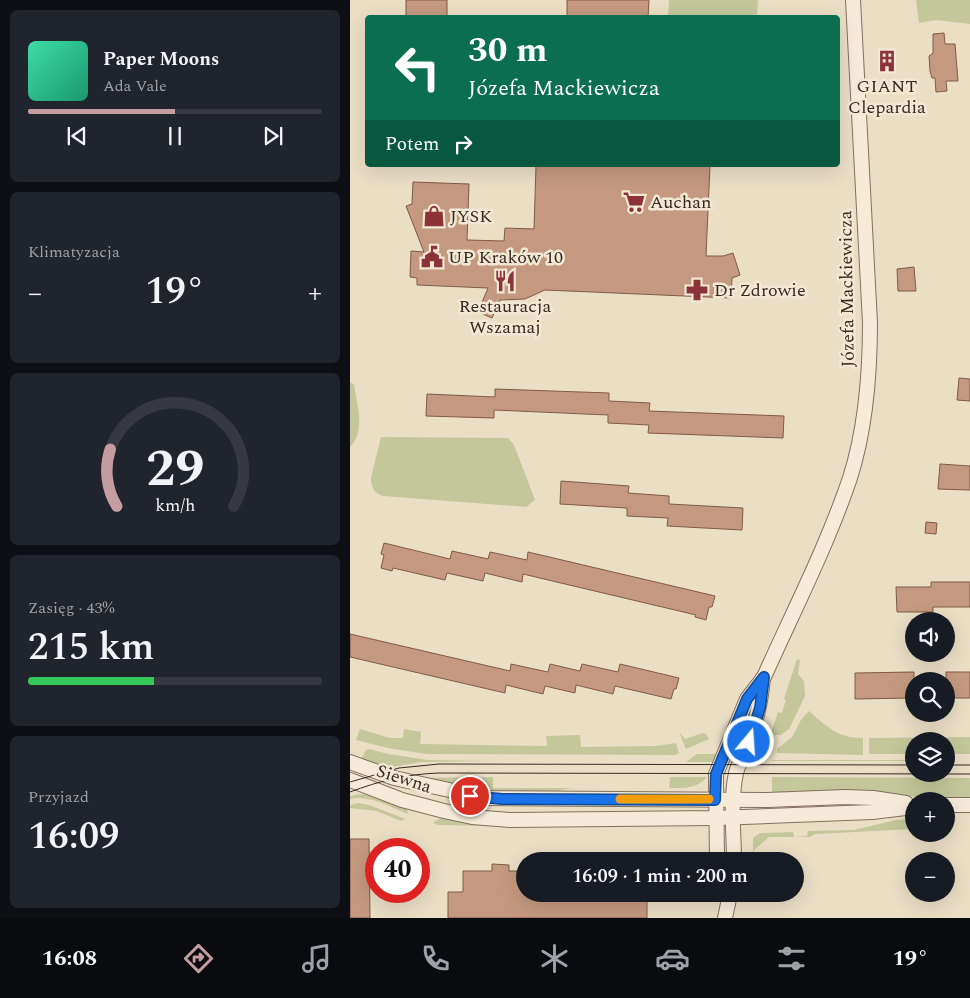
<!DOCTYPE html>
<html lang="pl">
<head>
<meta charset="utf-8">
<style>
  :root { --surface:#171b24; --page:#20242c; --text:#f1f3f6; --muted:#9ea1a6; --line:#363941; --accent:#c49da0 }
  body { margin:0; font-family:Spectral,serif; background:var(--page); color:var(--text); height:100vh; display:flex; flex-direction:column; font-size:19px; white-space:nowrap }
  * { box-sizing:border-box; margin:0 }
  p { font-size:16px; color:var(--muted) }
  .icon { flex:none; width:28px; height:28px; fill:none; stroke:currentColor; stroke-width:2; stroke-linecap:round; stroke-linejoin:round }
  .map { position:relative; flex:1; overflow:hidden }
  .drawer { display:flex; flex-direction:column; gap:10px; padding:10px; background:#0d0f14; width:350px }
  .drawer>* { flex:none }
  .banner { position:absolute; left:15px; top:15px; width:475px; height:152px; border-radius:5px; box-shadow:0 5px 20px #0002; background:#0b6e4f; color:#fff; overflow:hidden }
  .fabs { position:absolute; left:555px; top:612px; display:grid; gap:10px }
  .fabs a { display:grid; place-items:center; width:50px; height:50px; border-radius:50%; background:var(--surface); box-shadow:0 5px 20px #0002; font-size:25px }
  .speed { position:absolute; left:15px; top:838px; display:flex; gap:10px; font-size:25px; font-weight:700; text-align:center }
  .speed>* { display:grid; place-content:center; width:65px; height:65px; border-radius:50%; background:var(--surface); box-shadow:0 5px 20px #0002; line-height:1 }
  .speed .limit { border:8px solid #d22; background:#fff; color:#111 }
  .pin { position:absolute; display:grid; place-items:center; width:42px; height:42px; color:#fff; margin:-21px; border:2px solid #fff; border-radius:50%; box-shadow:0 1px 5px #0007 }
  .me { position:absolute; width:55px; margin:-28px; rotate:18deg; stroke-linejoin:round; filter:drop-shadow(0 0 4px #0008) }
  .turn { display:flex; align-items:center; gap:18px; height:105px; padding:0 20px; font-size:22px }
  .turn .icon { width:65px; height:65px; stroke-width:2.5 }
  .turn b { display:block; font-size:35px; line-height:42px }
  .then { display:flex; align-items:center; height:48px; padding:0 20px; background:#0003; gap:10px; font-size:19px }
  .big { font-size:38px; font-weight:600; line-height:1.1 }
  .drawer .widget { flex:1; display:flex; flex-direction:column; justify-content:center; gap:8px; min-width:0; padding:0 18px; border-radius:8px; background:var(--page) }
  .drawer .dial { align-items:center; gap:0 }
  .dial svg { height:130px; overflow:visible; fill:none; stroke:var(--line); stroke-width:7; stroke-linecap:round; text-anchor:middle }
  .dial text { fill:var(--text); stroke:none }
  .song { display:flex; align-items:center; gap:15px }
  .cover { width:60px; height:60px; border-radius:8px; background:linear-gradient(135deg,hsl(160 70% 55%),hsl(160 70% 35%)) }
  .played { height:5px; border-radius:2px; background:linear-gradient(90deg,var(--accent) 50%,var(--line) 50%) }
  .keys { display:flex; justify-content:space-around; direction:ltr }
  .heat { display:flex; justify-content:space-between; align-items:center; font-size:28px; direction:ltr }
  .charge { height:8px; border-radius:4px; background:linear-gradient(90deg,#34c759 43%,var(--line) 0) }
  .trip { position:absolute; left:166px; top:852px; width:288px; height:50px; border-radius:25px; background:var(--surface); box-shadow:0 5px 20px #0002; font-weight:600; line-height:50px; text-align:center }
  .tab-bar { display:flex; height:80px; justify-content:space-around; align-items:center; background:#090b0e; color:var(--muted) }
  .tab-bar .icon { width:35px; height:35px }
  .tab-bar .active { color:var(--accent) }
  .tab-bar b { font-size:22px; color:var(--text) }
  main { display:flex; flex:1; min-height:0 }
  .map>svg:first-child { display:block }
</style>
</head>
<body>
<main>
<section class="drawer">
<div class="widget">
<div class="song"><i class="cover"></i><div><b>Paper Moons</b><p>Ada Vale</p></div></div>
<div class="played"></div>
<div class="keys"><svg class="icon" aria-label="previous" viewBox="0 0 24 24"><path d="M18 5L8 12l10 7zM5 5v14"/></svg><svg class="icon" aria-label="pause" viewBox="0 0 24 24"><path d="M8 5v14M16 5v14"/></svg><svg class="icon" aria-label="next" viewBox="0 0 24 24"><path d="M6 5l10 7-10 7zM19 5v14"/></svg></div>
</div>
<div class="widget"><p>Klimatyzacja</p>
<div class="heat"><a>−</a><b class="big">19°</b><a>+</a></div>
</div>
<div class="widget dial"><svg viewBox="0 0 100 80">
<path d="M14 69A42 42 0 1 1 86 69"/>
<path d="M14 69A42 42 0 0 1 10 34" stroke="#c49da0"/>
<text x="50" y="56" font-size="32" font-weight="700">29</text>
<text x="50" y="72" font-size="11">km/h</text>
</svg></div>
<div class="widget"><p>Zasięg · 43%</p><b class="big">215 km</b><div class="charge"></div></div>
<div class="widget"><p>Przyjazd</p><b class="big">16:09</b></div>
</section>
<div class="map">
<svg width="620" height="918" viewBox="0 0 620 918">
  <rect width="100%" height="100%" fill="#eadec5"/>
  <g fill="#c3c79a">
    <polygon points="319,0 408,0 407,17 318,17"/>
    <polygon points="566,0 620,0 620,24 586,20 569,23"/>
    <path d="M0,382l4,3c3,19 12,47 -4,62z"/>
    <path d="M31,437l127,1 6,7 21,55 -9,7 -143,-11c-9,-3 -12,-9 -12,-18z"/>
    <polygon points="447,659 450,660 448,674 454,681 455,696 439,729 431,735 422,735 421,733 428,712 432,713 436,700 434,699"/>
    <path d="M459,711c18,16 29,27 54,27v17l-86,-2v-4l15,-12 9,-17z"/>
    <polygon points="10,729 40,738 53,738 54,729 71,732 70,744 197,746 196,736 230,735 231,747 306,746 326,743 329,753 325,755 76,754 38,748 6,740"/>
    <polygon points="329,732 335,739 353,733 356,734 359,739 336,749"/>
    <polygon points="620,737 620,754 596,754 596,741 564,741 564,754 519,754 519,738"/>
    <polygon points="19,749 38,754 78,760 143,761 71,762 31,769 10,761 16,750"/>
    <polygon points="347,754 366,754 363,762 336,762"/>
    <polygon points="422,760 564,760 564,761 421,761"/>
    <polygon points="143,777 143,788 221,788 192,794 135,792 66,778"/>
    <path d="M320,777h37c-10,12 -23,11 -38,11z"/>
    <polygon points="422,777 620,778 620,798 584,799 502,790 422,793"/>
    <path d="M9,794l14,1 30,10 4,4 1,5c-18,-7 -38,-20 -58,-15v-3z"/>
    <polygon points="8,803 19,805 55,819 51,821 27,811 0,808 0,805"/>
    <polygon points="92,817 158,826 88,825 83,823"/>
    <polygon points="564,819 564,829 465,834 460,837 419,837 404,850 404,861 403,861 403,838 410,833 443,832 444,837 457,836 458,831 504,830 546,820"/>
  </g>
  <g fill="#c4997f" stroke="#805a45">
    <rect x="56" y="0" width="41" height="18"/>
    <polygon points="217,0 299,0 298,18 217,18"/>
    <polygon points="594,33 595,44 605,44 608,81 596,81 597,91 586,92 585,78 582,78 580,71 579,56 583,53 583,34"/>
    <polygon points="186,165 360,165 356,256 373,256 383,253 390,275 382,278 381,298 195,290 175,299 150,300 142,318 128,312 138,288 67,285 67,278 60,277 61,251 74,252 56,206 62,204 63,182 119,184 117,240 154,241 155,228 184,229"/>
    <polygon points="564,267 566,291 548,291 547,269"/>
    <polygon points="609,378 620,379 620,401 607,400"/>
    <polygon points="145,389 259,393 259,401 300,403 299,411 434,416 433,438 298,433 299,425 258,423 258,415 144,410 144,418 76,416 77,394 145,397"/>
    <polygon points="590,464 620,466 620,490 588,489"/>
    <polygon points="211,481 279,486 278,493 319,496 319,504 393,508 392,530 317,526 318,518 277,516 277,508 210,504"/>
    <polygon points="576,522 587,523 586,534 575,533"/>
    <polygon points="34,543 100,559 102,551 138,559 140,552 177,560 178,552 365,596 362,607 359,607 356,620 345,617 346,615 173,574 172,582 135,573 133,581 97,573 95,580 43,568 42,571 31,568 34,555 31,554"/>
    <polygon points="581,582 620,582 620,607 583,607 583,612 547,612 546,587 581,587"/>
    <polygon points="0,634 160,671 161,664 198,672 200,664 230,671 232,664 268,672 270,664 329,678 326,689 324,689 321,699 265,686 263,694 226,685 225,693 195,686 193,694 156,685 155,693 0,657"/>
    <polygon points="564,672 564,698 505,699 505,673"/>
    <rect x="596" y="672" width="24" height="26"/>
    <polygon points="0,839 19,839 20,918 0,918"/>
    <polygon points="142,864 159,865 159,871 175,871 175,894 297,894 297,918 98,918 98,892 113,892 113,871 142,871"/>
  </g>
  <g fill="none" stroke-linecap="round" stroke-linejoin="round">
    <g stroke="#83705d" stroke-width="16">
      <g id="tertiary">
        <polyline points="0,762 44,778 136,798 417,800 495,797 523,798 556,803"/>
        <polyline points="0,780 52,800 94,811 122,817 160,820 366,818 522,812 564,807"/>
        <polyline points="596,805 620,805"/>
        <path d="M367,861l-1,-87 31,-75 17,-22c29,-65 63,-131 86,-199 16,-50 20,-103 20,-155l-17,-323"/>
        <path d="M384,861c0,-29 -4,-59 2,-88 3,-11 9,-21 13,-32 8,-21 12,-40 14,-63"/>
        <polyline points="375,918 380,894"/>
      </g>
    </g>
    <use href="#tertiary" stroke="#f5ebd8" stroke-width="14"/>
    <g stroke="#352920" stroke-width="1">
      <polyline points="596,765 620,765"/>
      <polyline points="0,782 49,768 89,764 564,765"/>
      <path d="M0,792c29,-11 57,-18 89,-19l531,1"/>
    </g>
  </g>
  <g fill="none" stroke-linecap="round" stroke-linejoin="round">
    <g stroke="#114b97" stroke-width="12">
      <polyline id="route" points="120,796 152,799 365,800 366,774 397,699 414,677 410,708 399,742"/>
    </g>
    <use href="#route" stroke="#1a73e8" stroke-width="9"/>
    <polyline stroke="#f59e0b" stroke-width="9" points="270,799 359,799"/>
  </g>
  <defs>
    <g id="building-bare" transform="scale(1.725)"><path d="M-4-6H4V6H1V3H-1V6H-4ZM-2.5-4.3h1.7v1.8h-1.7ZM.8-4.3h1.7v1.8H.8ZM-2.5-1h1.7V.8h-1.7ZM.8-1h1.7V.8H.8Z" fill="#8c3337" stroke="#f2e8d4" stroke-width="2.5" paint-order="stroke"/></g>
    <g id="supermarket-bare" transform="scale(1.725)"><path d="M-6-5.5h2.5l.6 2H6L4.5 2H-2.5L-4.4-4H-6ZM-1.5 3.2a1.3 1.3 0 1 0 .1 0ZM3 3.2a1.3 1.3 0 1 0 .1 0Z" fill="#8c3337" stroke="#f2e8d4" stroke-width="2.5" paint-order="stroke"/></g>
    <g id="shop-bare" transform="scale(1.725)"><path d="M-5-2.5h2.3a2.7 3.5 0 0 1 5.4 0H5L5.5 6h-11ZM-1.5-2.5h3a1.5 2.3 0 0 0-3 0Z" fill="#8c3337" stroke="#f2e8d4" stroke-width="2.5" paint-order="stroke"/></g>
    <g id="civic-bare" transform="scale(1.725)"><path d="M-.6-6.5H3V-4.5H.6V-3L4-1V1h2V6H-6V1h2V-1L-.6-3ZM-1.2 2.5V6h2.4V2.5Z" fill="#8c3337" stroke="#f2e8d4" stroke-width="2.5" paint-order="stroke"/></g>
    <g id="restaurant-bare" transform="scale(1.725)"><path d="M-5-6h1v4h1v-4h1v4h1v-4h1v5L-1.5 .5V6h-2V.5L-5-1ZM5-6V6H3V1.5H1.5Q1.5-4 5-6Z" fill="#8c3337" stroke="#f2e8d4" stroke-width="2.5" paint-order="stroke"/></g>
    <g id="pharmacy-bare" transform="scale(1.725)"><path d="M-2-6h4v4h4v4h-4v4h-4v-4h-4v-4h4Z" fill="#8c3337" stroke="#f2e8d4" stroke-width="2.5" paint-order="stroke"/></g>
  </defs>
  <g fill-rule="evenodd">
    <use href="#building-bare" x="537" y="61"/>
    <use href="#supermarket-bare" x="284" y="202"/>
    <use href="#shop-bare" x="84" y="216"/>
    <use href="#civic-bare" x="82" y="257"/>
    <use href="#restaurant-bare" x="155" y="281"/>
    <use href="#pharmacy-bare" x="347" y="290"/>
  </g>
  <g text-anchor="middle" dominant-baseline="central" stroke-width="5" stroke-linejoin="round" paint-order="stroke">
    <g font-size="18" fill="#352920" stroke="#f2e8d4" text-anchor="start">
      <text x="537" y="86" text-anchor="middle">GIANT<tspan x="537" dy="21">Clepardia</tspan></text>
      <text x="300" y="202">Auchan</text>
      <text x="100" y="216">JYSK</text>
      <text x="98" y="257">UP Kraków 10</text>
      <text x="364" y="290">Dr Zdrowie</text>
      <text x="155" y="306" text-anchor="middle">Restauracja<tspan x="155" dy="21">Wszamaj</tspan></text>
    </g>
    <g font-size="18" fill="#352920" stroke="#f2e8d4">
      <text transform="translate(497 289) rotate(-91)">Józefa Mackiewicza</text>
      <text transform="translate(54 779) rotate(18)">Siewna</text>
    </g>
  </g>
</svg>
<div class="fabs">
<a><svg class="icon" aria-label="sound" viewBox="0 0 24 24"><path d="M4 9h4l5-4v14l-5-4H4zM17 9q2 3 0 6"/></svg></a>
<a><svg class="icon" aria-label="search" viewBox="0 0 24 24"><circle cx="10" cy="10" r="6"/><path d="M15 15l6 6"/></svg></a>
<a><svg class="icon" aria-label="layers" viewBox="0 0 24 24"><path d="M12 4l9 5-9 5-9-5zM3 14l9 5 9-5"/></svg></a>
<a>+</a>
<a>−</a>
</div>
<div class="speed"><div class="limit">40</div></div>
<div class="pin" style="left:120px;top:796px;background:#d93025"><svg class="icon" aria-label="arrive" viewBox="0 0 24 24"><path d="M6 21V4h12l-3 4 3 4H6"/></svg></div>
<svg class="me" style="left:399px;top:742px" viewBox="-20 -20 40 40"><circle r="17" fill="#1a73e8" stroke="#fff" stroke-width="3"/><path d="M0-11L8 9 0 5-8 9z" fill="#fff"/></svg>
<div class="trip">16:09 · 1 min · 200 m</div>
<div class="banner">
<div class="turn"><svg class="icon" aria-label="left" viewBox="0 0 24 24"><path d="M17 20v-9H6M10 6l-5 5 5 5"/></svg><div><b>30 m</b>Józefa Mackiewicza</div></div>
<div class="then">Potem<svg class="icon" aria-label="right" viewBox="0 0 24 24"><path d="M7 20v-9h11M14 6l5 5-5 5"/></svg></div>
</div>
</div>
</main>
<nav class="tab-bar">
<b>16:08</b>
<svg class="icon active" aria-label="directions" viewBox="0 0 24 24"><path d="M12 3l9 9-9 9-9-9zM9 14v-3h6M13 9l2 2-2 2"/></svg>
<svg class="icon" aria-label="music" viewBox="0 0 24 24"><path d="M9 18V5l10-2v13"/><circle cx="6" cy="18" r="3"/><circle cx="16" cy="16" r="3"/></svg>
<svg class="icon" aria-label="phone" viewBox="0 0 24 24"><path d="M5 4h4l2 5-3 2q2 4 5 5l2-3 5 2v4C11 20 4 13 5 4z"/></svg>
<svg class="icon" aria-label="climate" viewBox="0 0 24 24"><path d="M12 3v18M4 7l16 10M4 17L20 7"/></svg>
<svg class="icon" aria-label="car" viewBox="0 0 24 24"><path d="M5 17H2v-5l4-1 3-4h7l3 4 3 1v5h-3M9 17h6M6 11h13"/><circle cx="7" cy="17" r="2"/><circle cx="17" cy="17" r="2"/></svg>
<svg class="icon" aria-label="filters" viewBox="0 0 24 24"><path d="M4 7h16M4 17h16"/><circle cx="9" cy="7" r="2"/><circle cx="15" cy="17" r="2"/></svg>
<b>19°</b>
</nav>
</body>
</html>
